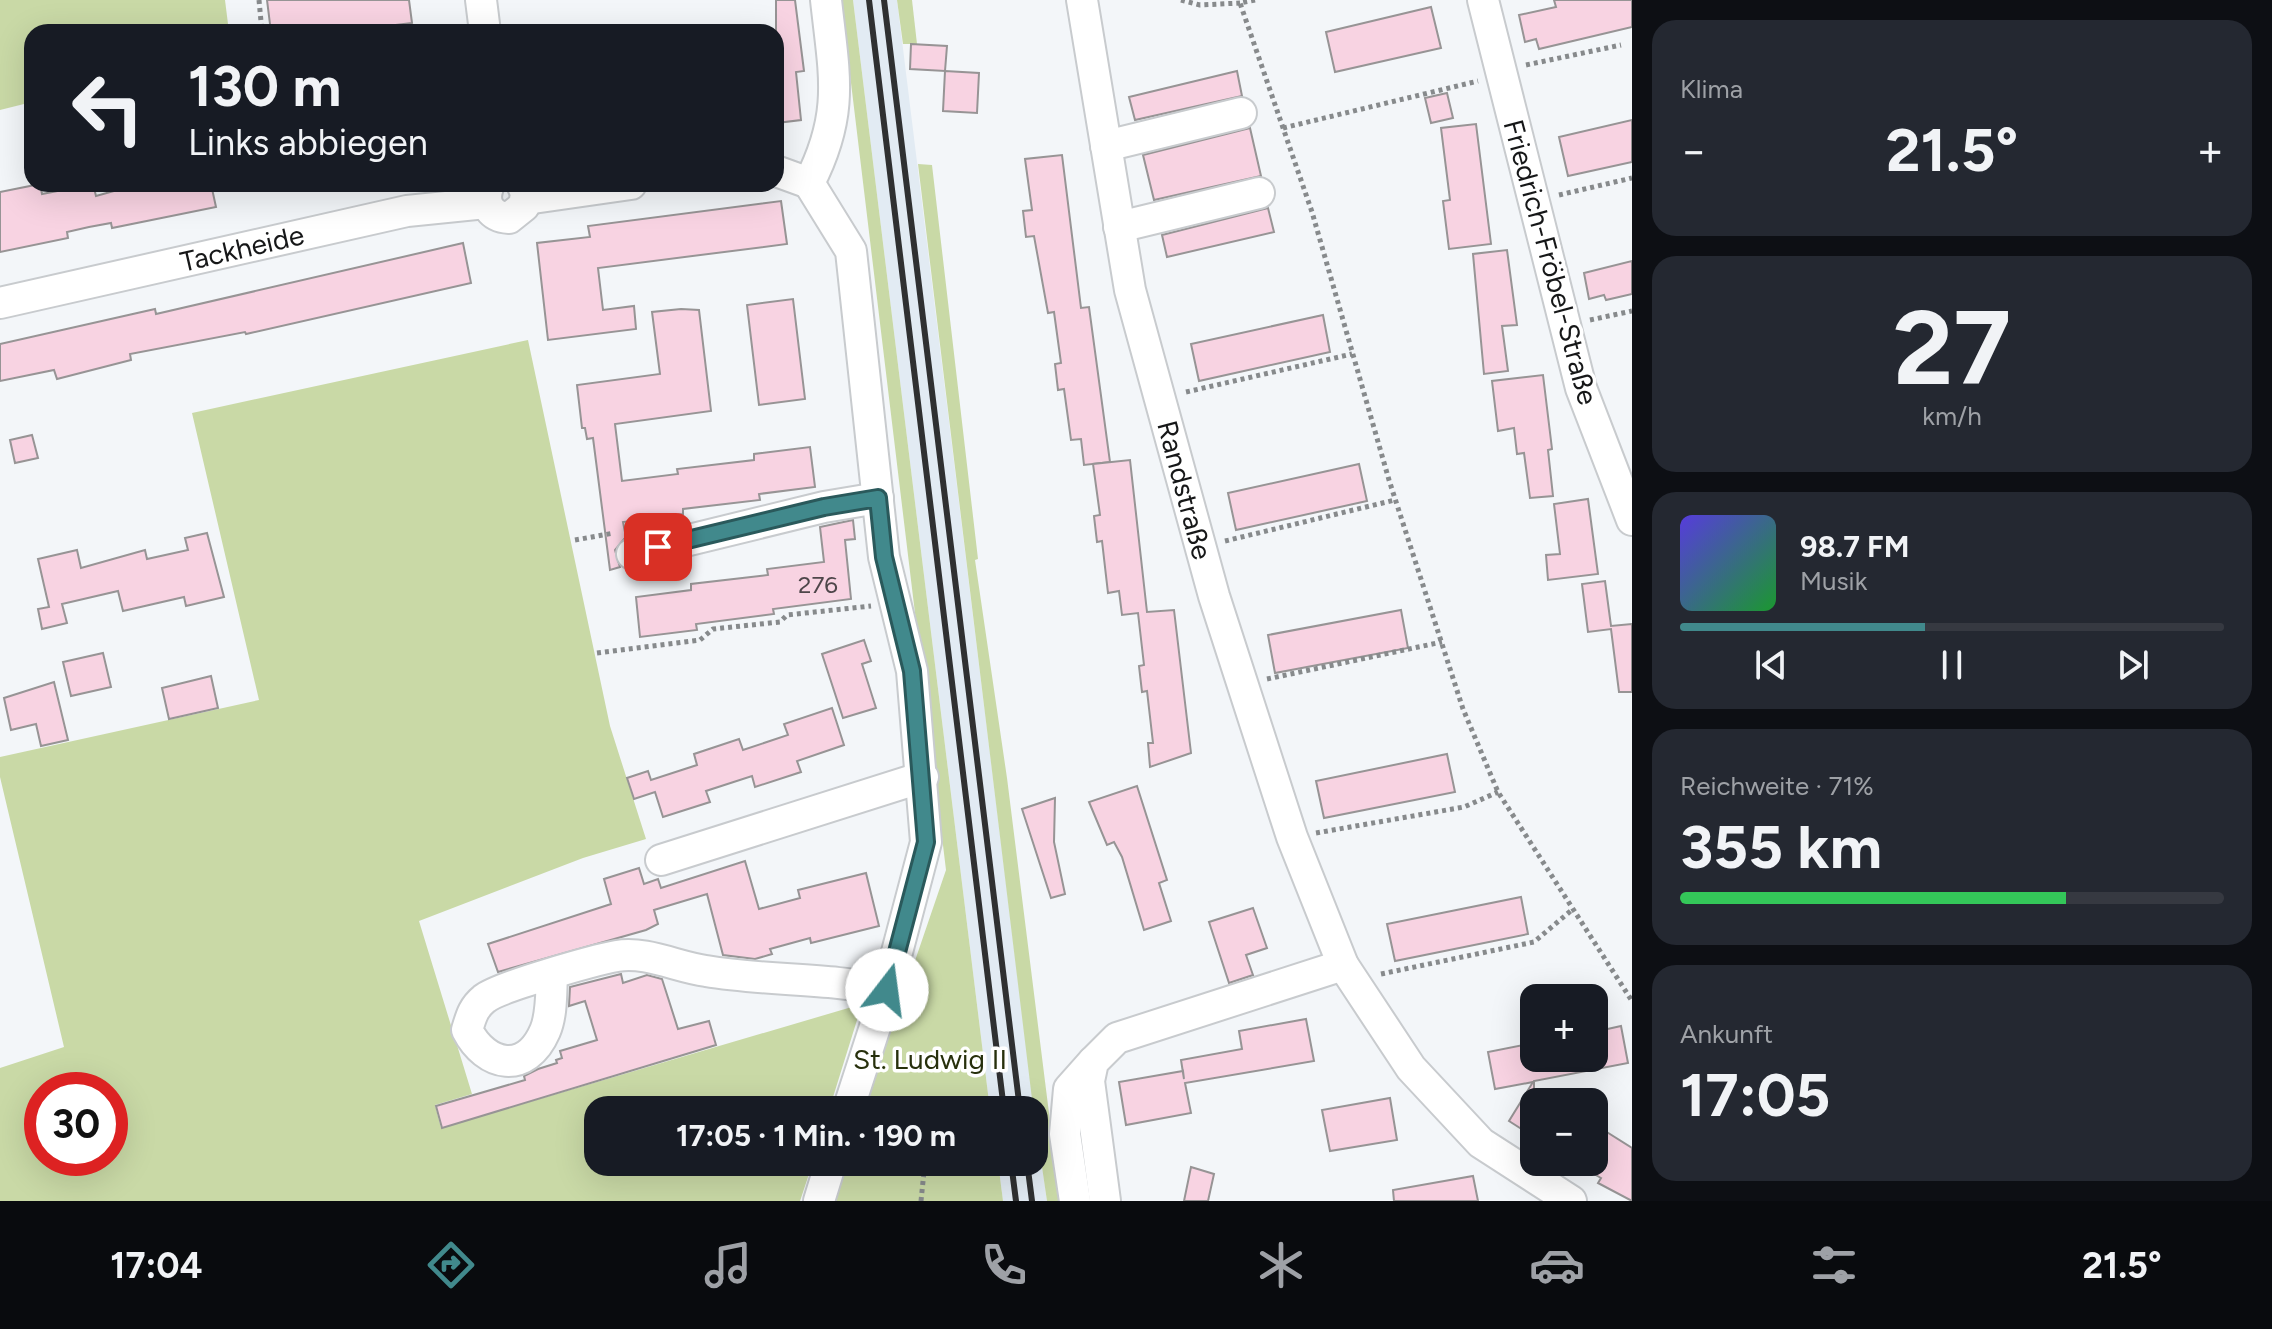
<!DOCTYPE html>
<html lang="de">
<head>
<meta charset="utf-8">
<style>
  :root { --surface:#171b24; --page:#242831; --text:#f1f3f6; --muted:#9ea1a6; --line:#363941; --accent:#41898c }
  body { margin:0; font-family:Figtree,sans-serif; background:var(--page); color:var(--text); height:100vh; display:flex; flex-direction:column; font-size:30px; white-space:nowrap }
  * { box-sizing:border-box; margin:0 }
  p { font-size:26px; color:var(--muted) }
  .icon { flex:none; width:44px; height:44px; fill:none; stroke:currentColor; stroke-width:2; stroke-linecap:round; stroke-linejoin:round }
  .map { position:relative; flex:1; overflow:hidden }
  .side { display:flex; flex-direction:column; gap:20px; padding:20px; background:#0d0f14; width:640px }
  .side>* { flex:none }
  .banner { position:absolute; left:24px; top:24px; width:760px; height:168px; border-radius:24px; box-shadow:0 8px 32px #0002; background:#171b24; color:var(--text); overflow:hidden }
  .fabs { position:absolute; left:1520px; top:984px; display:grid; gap:16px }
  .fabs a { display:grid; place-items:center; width:88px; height:88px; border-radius:16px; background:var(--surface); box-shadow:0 8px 32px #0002; font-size:40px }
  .speed { position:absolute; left:24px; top:1072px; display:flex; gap:16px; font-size:40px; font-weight:700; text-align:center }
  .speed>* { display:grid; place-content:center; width:104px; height:104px; border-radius:50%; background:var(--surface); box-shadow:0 8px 32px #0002; line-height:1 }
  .speed .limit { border:12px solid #d22; background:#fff; color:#111 }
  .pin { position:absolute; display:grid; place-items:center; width:68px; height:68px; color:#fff; margin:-34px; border-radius:16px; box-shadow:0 4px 12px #0006 }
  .me { position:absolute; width:88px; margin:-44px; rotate:15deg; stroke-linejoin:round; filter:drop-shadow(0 0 6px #0008) }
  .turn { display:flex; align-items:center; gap:28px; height:168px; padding:0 32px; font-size:36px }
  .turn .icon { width:104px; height:104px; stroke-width:2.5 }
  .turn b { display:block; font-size:56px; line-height:68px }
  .big { font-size:60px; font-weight:700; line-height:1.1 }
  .side .widget { flex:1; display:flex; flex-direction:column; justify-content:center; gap:12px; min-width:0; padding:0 28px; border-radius:24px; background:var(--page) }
  .side .dial { align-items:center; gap:0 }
  .dial b { font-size:104px; line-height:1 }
  .song { display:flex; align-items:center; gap:24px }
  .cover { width:96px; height:96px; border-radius:12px; background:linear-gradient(135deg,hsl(250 70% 55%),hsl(130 70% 35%)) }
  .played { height:8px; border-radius:4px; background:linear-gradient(90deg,var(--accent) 45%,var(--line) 45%) }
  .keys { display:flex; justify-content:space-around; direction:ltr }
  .heat { display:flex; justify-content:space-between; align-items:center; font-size:44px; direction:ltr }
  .charge { height:12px; border-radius:6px; background:linear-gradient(90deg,#34c759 71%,var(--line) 0) }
  .trip { position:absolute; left:584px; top:1096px; width:464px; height:80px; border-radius:24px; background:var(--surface); box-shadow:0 8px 32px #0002; font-weight:700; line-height:80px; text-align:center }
  .tabs { display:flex; height:128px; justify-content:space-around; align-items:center; background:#090b0e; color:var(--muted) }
  .tabs .icon { width:56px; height:56px }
  .tabs .current { color:var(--accent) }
  .tabs b { font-size:36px; color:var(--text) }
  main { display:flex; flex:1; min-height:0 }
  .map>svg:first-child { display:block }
</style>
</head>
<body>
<main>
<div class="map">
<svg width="1632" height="1201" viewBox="0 0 1632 1201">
  <rect width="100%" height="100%" fill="#f3f6f9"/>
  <g fill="#e2ebf3">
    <polygon points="853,0 897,0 1034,1110 990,1110"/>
    <polygon points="1034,1110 1047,1201 1003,1201 998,1162 1034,1162"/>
  </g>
  <g fill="#c9d9a6" fill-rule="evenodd">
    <polygon points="0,0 225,0 229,32 32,32 32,102 0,110"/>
    <polygon points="841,0 853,0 990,1110 864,1110 946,870"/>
    <polygon points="897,0 912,0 917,44 903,44"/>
    <polygon points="918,164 932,165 978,559 975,560 1007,778 1060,1201 1047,1201 1032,1099"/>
    <path d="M528,340l82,386 36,113 -63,19 -164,63 53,173 -37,11 6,23 421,-124 -33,106h-231v52h215l-13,39h-800v-133l64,-21 -64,-270v-20l259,-57 -67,-287zM42,1090h68v68h-68z"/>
    <polygon points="847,1162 998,1162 1003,1201 835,1201"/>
  </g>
  <g fill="#f8d3e2" stroke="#979495" stroke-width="2">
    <polygon points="267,0 409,0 412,23 338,32 271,32"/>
    <polygon points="776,0 795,0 804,71 796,72 801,120 776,123"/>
    <polygon points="1554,0 1632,0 1632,27 1539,49 1536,39 1525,42 1519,15 1556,7"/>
    <polygon points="1431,7 1441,48 1335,72 1326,32"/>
    <polygon points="911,44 947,46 945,71 910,69"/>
    <polygon points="945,71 979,73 977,113 943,111"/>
    <polygon points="1237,71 1242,96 1135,120 1129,97"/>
    <polygon points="1447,93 1453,118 1431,123 1425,98"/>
    <polygon points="1632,120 1632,162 1568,176 1559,137"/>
    <polygon points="1476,124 1491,244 1449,249 1443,201 1450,200 1441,128"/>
    <polygon points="1250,128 1261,176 1154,200 1143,155"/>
    <polygon points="1062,155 1081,308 1089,307 1110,462 1084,465 1081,439 1071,440 1064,389 1058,390 1055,364 1061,363 1054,312 1048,313 1034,236 1026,237 1023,211 1032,210 1025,159"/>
    <polygon points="40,184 42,194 93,184 96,196 139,184 211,184 216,207 112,228 111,223 89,227 67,232 68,238 0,252 0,192"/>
    <polygon points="781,201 787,244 598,268 603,310 634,306 636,329 548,340 537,243 590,237 588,226"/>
    <polygon points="1268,208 1274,232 1167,257 1162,235"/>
    <polygon points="463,243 471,283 246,334 245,332 130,354 131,360 57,379 54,370 0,381 0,344 155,309 156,314"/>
    <polygon points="1507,250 1517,325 1502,326 1508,371 1484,374 1473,254"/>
    <polygon points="1632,261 1632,294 1606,300 1604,295 1589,299 1584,273"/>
    <polygon points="793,299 805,399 759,405 747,305"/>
    <polygon points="681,309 699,310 711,411 615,424 622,481 678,474 677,469 754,460 754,454 810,447 815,487 759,494 760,500 683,509 683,514 623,522 626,537 615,550 620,567 610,570 593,438 587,439 585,428 582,428 577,385 660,374 652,312"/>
    <polygon points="1323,315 1330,352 1199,381 1191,344"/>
    <polygon points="1543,375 1552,449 1548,450 1553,496 1530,498 1524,453 1517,454 1514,428 1498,431 1492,381"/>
    <polygon points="32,435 38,458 15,463 10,440"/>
    <polygon points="1130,460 1147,612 1174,610 1191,753 1150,767 1148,743 1153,743 1147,691 1142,692 1139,666 1144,665 1138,613 1122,615 1119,591 1108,593 1102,541 1097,542 1094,516 1100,515 1093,464"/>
    <polygon points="1359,464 1367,501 1236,530 1228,493"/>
    <polygon points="1588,499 1598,574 1548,580 1546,555 1560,554 1554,504"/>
    <polygon points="853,520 855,539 845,540 851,599 773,609 774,614 696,624 697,630 640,637 636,597 691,590 691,584 768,575 767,569 824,562 820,527"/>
    <polygon points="207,533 224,597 186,606 184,597 123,611 118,591 62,604 67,623 42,629 38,609 49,607 38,559 77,550 81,568 145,550 147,559 188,550 185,538"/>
    <polygon points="1605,581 1611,626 1632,624 1632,692 1619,692 1611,629 1588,632 1582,584"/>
    <polygon points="1401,610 1408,648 1275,673 1268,635"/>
    <polygon points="864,640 871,661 862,664 876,708 843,718 822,654"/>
    <polygon points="103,653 111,687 71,696 63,662"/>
    <polygon points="211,676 218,708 169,719 162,688"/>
    <polygon points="54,682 68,740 41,746 36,724 11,730 4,698"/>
    <polygon points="832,708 844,745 797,761 801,772 755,787 752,776 706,791 710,802 663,817 655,792 634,799 627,778 648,771 651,780 697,765 694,754 739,739 743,750 788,735 784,724"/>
    <polygon points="1447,754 1455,792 1324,818 1316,781"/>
    <polygon points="1137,786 1167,880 1159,883 1171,921 1144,930 1122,857 1114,842 1107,845 1089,802"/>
    <polygon points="1055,798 1054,842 1065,894 1051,898 1022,809"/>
    <polygon points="745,861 759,909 800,898 798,890 866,873 879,926 811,943 810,938 770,949 772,954 755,959 723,955 707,894 654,910 658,924 646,930 498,972 488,944 611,904 604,879 639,868 644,884 658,879 661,888"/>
    <polygon points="1521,897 1528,934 1395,961 1387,924"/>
    <polygon points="1253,908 1267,948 1246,955 1253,975 1229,983 1209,922"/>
    <polygon points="621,974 623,983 647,975 662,979 678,1029 709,1021 716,1045 442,1128 436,1106 525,1080 524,1076 538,1069 557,1063 556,1060 562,1058 560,1051 597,1040 585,1001 569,1006 570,987"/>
    <polygon points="1306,1019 1314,1061 1185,1083 1191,1113 1126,1125 1119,1082 1183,1071 1184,1079 1181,1060 1242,1049 1239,1031"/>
    <polygon points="1621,1026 1628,1063 1534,1081 1534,1137 1509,1121 1533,1082 1495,1089 1488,1052 1534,1043 1534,1058 1594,1058 1594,1032"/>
    <polygon points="1390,1098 1397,1140 1330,1151 1322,1110"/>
    <polygon points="1594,1124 1632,1148 1632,1201 1598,1183 1601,1178 1594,1174"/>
    <polygon points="1191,1167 1214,1174 1208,1201 1184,1201"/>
    <polygon points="1473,1176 1478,1201 1394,1201 1393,1190"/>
  </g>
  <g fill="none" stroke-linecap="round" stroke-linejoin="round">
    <g stroke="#c8cbce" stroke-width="34">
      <g id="minor">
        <polyline points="481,0 485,32"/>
        <polyline points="1082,0 1130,290 1214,596 1292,837 1343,965 1411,1068 1481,1143 1571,1201"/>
        <polyline points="1483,0 1581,388 1632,520"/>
        <polyline points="1106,146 1241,113"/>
        <polyline points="776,171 809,183"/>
        <polyline points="809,183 851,251 884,557 912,671 926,842 887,990 848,1110"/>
        <path d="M809,183c36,-70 25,-109 17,-183"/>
        <path d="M488,187c-6,17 3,30 21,31l15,-12 2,-13 -4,-9"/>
        <polyline points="526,199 631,184"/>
        <polyline points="1119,227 1259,193"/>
        <polyline points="0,303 407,211 486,203"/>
        <polyline points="632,554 824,507 878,498"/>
        <polyline points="661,860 923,777"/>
        <path d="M552,975c-1,18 0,40 -7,56 -19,44 -59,36 -78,-1 4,-13 6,-22 17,-31 14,-12 111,-39 133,-43 29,-5 60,11 89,15 60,10 121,7 181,19"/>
        <polyline points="819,1201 831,1162"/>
        <polyline points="1075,1201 1065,1134 1069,1089 1093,1062"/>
        <polyline points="1105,1201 1089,1081 1093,1062 1117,1038 1343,965"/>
      </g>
    </g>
    <g stroke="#878a8c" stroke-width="5" stroke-dasharray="4 4" stroke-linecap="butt">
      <polyline points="259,0 262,32"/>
      <polyline points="1181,0 1200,5 1240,3"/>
      <polyline points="1255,0 1240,3 1312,212 1389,480 1463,709 1498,792 1632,1001"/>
      <polyline points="419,32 459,28"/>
      <polyline points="1526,65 1621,45"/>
      <polyline points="1283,128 1478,81"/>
      <polyline points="1559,195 1632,178"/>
      <polyline points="1590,320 1632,311"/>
      <polyline points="1186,392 1352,354"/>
      <polyline points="575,540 614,533"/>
      <polyline points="1225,541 1395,500"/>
      <polyline points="597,653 700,640 713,629 780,622 787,615 871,606"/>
      <polyline points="1267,679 1442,642"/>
      <polyline points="1316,833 1464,807 1498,792"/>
      <polyline points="1381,974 1534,942 1573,909"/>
      <polyline points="876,1104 902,1110"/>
      <polyline points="921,1201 925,1162"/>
    </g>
    <use href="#minor" stroke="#fff" stroke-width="30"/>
    <g stroke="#2f3031" stroke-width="6">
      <polyline points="869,0 1004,1110"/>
      <polyline points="884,0 1020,1110"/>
      <polyline points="1011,1162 1016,1201"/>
      <polyline points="1027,1162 1032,1201"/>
    </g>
  </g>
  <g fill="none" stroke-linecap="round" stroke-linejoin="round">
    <g stroke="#2a595b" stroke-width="20">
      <polyline id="route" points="658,547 824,507 878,498 884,557 912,671 926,842 887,990"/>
    </g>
    <use href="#route" stroke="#41898c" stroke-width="14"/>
  </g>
  <g text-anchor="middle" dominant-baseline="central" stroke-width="7" stroke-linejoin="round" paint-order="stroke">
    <g font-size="24" fill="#4e464a">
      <text x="818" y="584">276</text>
    </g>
    <g font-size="28" fill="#161718" stroke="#fff">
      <text transform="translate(242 248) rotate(-13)">Tackheide</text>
      <text transform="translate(1551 262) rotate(75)">Friedrich-Fröbel-Straße</text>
      <text transform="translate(1185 490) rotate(75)">Randstraße</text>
    </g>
    <g font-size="28" fill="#27300c" stroke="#fff">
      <text x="930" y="1059">St. Ludwig II</text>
    </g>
  </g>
</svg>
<div class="fabs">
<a>+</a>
<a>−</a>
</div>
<div class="speed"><div class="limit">30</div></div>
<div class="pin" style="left:658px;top:547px;background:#d93025"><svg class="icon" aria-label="arrive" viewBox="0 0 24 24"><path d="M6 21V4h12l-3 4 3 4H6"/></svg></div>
<svg class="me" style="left:887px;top:990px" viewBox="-20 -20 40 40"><circle r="19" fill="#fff"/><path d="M0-13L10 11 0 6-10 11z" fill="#41898c"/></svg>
<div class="trip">17:05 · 1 Min. · 190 m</div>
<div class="banner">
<div class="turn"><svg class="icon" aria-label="left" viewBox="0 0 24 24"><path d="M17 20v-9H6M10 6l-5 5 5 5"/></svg><div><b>130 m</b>Links abbiegen</div></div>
</div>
</div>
<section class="side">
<div class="widget"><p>Klima</p>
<div class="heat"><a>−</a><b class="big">21.5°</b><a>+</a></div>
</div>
<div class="widget dial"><b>27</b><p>km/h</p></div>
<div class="widget">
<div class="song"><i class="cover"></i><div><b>98.7 FM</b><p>Musik</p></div></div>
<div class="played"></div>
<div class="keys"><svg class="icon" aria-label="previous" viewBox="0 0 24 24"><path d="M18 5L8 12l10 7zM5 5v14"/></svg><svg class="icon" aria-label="pause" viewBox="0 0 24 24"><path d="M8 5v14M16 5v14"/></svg><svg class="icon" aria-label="next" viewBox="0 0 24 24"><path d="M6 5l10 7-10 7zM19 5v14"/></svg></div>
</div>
<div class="widget"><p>Reichweite · 71%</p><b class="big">355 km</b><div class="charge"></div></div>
<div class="widget"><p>Ankunft</p><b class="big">17:05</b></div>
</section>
</main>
<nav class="tabs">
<b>17:04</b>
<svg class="icon current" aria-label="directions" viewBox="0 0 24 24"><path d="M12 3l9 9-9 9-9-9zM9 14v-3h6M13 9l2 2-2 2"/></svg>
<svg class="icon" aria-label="music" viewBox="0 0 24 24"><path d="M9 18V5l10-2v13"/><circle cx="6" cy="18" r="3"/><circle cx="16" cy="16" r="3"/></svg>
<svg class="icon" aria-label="phone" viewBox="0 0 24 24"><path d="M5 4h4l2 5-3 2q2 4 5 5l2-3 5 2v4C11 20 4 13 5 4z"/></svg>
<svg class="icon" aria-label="climate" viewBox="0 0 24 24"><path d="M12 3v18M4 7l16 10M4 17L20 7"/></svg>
<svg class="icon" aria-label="car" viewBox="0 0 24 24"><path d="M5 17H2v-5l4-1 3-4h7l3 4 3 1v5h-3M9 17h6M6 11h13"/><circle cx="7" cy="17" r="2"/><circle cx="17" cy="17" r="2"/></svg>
<svg class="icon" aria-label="filters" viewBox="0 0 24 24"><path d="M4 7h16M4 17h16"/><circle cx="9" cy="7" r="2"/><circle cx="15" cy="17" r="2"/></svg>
<b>21.5°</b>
</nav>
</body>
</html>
